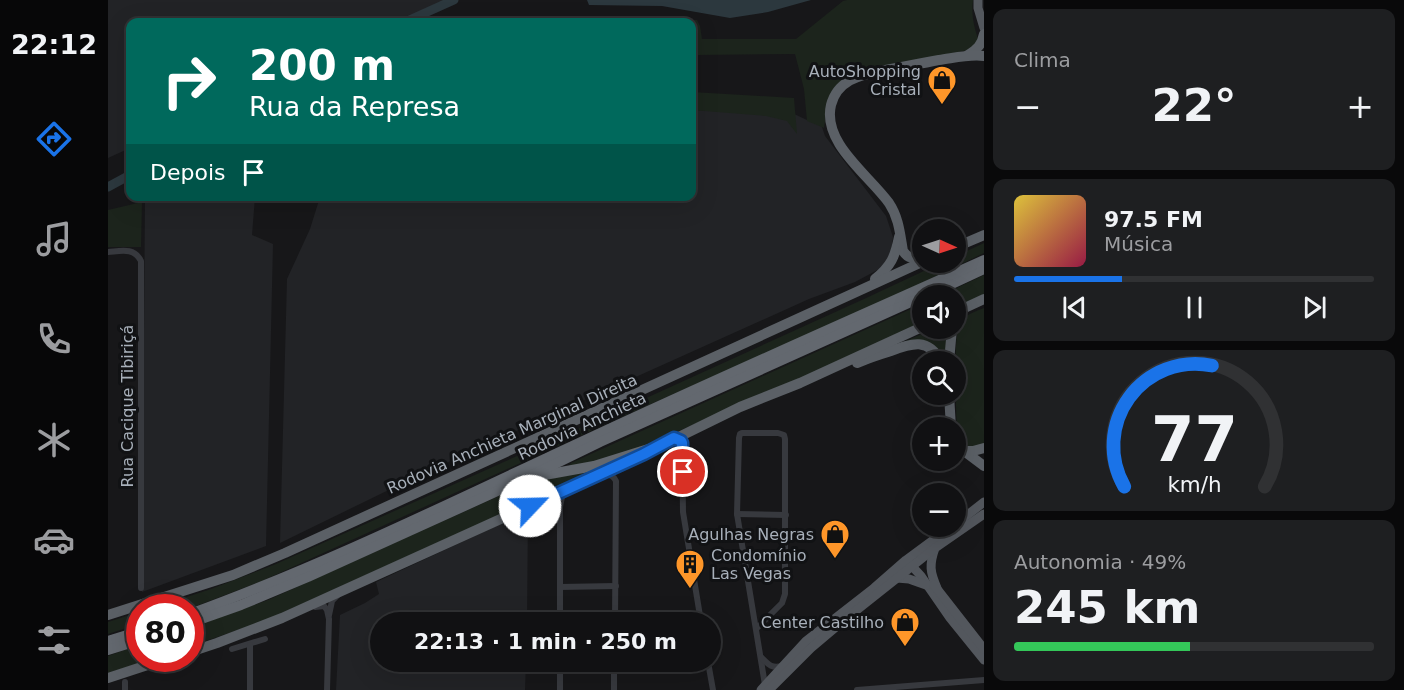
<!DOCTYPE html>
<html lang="pt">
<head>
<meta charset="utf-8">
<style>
  :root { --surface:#111113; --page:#1e1f21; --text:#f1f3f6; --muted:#9c9da0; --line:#303133; --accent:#1a73e8 }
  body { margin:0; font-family:"DejaVu Sans",sans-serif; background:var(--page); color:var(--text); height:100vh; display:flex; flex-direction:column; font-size:22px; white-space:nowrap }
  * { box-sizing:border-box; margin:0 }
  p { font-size:20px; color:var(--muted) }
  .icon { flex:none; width:33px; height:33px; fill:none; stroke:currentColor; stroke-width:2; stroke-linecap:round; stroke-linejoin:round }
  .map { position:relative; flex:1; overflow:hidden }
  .sheet { display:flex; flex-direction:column; gap:9px; padding:9px; background:#09090a; width:420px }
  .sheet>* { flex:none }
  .guide { position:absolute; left:18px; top:18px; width:570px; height:183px; border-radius:12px; box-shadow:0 6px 24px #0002,0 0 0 2px var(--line); background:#00695c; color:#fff; overflow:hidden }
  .needle { width:39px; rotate:93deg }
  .buttons { position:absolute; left:804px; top:219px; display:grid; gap:12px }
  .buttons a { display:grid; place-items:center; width:54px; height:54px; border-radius:50%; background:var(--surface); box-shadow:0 6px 24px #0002,0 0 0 2px var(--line); font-size:30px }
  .speed { position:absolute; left:18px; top:594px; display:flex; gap:12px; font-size:30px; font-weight:700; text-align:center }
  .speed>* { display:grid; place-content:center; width:78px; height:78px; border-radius:50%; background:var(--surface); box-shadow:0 6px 24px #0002,0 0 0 2px var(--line); line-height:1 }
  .speed .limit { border:9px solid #d22; background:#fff; color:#111 }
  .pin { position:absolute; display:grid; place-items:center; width:51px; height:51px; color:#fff; margin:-26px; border:3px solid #fff; border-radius:50%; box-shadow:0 2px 6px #0007 }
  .me { position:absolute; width:66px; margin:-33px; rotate:66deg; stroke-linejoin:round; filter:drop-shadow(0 0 4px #0008) }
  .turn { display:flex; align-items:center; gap:21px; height:126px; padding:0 24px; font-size:27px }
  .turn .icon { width:78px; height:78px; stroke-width:2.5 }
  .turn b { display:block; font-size:42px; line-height:51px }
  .then { display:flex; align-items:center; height:57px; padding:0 24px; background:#0003; gap:12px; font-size:22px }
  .big { font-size:45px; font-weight:800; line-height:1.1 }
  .sheet .widget { flex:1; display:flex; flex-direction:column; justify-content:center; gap:9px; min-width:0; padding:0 21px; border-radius:12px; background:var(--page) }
  .sheet .dial { align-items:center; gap:0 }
  .dial svg { height:156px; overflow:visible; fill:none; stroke:var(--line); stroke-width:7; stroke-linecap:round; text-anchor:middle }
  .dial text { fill:var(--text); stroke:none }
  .song { display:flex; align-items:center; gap:18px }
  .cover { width:72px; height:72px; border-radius:9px; background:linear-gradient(135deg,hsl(50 70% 55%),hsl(340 70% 35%)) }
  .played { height:6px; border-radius:3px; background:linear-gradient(90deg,var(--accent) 30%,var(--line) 30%) }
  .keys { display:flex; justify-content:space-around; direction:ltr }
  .heat { display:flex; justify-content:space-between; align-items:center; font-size:33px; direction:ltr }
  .charge { height:9px; border-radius:4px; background:linear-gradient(90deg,#34c759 49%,var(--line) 0) }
  .trip { position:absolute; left:262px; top:612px; width:351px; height:60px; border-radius:30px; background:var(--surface); box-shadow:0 6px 24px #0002,0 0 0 2px var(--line); font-weight:800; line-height:60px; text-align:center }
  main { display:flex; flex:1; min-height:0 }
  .tab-bar { display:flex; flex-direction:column; width:108px; justify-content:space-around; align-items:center; background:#070708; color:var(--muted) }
  .tab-bar .icon { width:42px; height:42px }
  .tab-bar .active { color:var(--accent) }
  .tab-bar b { font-size:27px; color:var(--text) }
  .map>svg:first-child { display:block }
</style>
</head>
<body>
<main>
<nav class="tab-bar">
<b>22:12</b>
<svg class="icon active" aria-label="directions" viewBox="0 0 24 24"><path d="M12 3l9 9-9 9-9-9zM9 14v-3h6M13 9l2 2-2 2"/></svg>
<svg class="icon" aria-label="music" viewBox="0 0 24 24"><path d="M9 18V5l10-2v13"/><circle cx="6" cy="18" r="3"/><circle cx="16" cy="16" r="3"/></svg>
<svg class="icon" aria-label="phone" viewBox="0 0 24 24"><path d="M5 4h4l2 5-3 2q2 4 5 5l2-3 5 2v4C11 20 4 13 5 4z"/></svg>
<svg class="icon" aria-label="climate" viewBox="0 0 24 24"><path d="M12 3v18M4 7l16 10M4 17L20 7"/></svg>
<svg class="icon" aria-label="car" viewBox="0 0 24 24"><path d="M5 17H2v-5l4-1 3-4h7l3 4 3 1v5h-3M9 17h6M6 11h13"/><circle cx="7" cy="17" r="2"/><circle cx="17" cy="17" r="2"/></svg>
<svg class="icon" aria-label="filters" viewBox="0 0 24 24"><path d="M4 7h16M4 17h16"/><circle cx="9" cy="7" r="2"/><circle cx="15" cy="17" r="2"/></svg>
</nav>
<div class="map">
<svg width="876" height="690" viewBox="0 0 876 690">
  <rect width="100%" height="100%" fill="#171719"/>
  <g fill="#222326">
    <polygon points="0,0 350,0 300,22 22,22 22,148 0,158"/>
    <polygon points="584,110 684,113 699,120 712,121 717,136 778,216 785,237 783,255 775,267 747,282 701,299 421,425 297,482 172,543 179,279 202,229 212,197 584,196"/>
    <polygon points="37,197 147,197 144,235 165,244 158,546 34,592"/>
    <polygon points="420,511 419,622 273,622 273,662 418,662 417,690 228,690 232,615 257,603 271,594 268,582"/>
  </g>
  <g fill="#1c241c">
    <path d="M739,0h126c-2,14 1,28 6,41l-10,9 -116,22 -18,16 -7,12 -4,28 -17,-7 -3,-32 -9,-35 -98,1 -5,1v-34h-6l1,-2h10l3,6 2,13h94l47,-38z"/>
    <polygon points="584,92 686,98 689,134 679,121 658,116 584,110"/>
    <polygon points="34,202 33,247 0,247 0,210"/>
    <polygon points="876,243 876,253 787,296 500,423 154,581 83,608 45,608 103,589 168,564 503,414 756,299 833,263 848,262 848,256"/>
    <polygon points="876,275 876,294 848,307 848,296 832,296"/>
    <polygon points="814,304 814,322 674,387 535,446 497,459 460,467 463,463"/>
    <path d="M876,308v137l-16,2 -8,-9 -3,-13c-1,-18 -4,-92 3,-103 5,-7 16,-11 24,-14z"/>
    <polygon points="825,329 842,329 839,361 828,349 791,344"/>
    <polygon points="508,462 156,621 83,646 82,628 160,600 422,482"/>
    <polygon points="31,612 31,624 0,634 0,622"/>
    <polygon points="31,645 32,658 45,659 0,673 0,656"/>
  </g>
  <polygon fill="#2c383e" points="479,0 703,0 660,12 622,18 554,6 481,5"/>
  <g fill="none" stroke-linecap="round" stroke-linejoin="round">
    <g stroke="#2c383e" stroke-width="9">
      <polyline points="297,22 346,0"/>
      <polyline points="0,187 22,175"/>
    </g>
    <g stroke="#37393e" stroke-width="6">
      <path d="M0,252c13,-1 26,-5 33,9v327"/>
      <polyline points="566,439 573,441 574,443 575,512 593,622"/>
      <path d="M496,474c6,1 9,1 12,7l-1,141"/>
      <polyline points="629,514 678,515"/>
      <polyline points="452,587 508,586"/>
      <polyline points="207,607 216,606 219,610 221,619 219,690"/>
      <polyline points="221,615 224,601 230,595"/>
      <polyline points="452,622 452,507 454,497 460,490"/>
      <polyline points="648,629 674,603 677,594 677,439 676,435 670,433 634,433 632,434 631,438 629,514 657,685"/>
      <polyline points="124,649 157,639"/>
      <path d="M653,657c7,7 10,12 21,9"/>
      <polyline points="600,662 605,690"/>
      <polyline points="17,690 17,682"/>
      <polyline points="142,690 142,645"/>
      <polyline points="452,690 452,662"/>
      <polyline points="506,690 506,662"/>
      <polyline points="749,690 876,680"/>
    </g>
    <g stroke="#53575d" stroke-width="9">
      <polyline points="870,0 870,8 876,28"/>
      <polyline points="848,524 876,502"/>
      <path d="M827,548c-6,17 -5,24 2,40"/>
      <polyline points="802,564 813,576 842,618 876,660"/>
      <polyline points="789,578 801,579 818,585"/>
      <polyline points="826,585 876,649"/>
      <polyline points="653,690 698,641 766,588 798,560 844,526"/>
      <polyline points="661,690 703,648 735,621 827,548 876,514"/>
    </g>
    <g stroke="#5b6066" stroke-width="10">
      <path d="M860,55c9,-6 14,-10 16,-21"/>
      <polyline points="848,247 876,235"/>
      <path d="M814,257c-8,2 -14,2 -19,-6 -3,-17 -4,-33 -14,-48 -20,-28 -67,-60 -58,-98 6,-24 28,-30 49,-34 20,-4 39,-7 59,-11 15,-2 30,-6 45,-4"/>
      <path d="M767,279c16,-13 20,-22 24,-42"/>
      <polyline points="848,312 876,299"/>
      <polyline points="841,362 844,328"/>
      <path d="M749,363c10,-4 21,-8 31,-11 22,-8 40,-16 53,10"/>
      <polyline points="841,394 843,428"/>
      <polyline points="848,442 852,448 876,466"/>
      <polyline points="856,451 865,451 876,448"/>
      <polyline points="0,615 125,575 177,553 814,262"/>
      <polyline points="82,652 109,643 174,618 536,454 632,407 692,383 814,327"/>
      <polyline points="0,678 61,658"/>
    </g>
    <g stroke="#63686f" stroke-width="10">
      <polyline points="818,296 876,269"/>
      <polyline points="431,476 486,466 550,446"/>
      <path d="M82,614c140,-51 272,-117 406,-179 129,-60 259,-117 388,-175"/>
      <polyline points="82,623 133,605 200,577 416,479 492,442 814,297"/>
      <polyline points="0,641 32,631"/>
      <polyline points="0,650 32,640"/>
    </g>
  </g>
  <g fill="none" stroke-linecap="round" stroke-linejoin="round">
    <g stroke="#114b97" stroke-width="15">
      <polyline id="route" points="422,506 536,454 566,438 573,441 574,443 575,472"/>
    </g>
    <use href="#route" stroke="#1a73e8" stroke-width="10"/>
  </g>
  <defs>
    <g id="shop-pin" transform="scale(1.5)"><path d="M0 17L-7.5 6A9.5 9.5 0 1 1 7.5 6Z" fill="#fe9629" stroke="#111214"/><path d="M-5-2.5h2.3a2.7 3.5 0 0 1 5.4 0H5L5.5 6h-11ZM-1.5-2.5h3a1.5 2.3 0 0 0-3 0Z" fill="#111"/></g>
    <g id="building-pin" transform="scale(1.5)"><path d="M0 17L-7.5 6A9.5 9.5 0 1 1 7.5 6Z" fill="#fe9629" stroke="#111214"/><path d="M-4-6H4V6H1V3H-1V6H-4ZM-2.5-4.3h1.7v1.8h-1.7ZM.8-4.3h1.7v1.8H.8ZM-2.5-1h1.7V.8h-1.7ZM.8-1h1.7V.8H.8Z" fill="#111"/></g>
  </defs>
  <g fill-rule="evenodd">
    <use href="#shop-pin" x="834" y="80"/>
    <use href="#shop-pin" x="727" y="534"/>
    <use href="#building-pin" x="582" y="564"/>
    <use href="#shop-pin" x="797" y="622"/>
  </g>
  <g text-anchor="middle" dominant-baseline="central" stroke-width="6" stroke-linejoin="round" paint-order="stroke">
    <g font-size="16" fill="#a8b0ba" stroke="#111214" text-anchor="end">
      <text x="813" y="71">AutoShopping<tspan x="813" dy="18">Cristal</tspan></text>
      <text x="706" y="534">Agulhas Negras</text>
      <text x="603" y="555" text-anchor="start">Condomínio<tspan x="603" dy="18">Las Vegas</tspan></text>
      <text x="776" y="622">Center Castilho</text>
    </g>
    <g font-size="16" fill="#a8b0ba" stroke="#111214">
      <text transform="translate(19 406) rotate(-90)">Rua Cacique Tibiriçá</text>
      <text transform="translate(474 426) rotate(-25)">Rodovia Anchieta</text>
      <text transform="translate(404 434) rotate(-24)">Rodovia Anchieta Marginal Direita</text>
    </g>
  </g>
</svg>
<div class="buttons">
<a><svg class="needle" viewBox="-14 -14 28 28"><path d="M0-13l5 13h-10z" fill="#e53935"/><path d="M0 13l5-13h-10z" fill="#9c9da0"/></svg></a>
<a><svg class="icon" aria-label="sound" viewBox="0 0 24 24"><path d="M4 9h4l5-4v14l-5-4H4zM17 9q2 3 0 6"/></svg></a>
<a><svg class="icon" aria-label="search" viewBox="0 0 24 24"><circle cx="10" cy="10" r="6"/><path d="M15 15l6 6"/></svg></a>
<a>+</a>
<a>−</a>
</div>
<div class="speed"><div class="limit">80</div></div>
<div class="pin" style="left:575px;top:472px;background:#d93025"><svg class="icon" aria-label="arrive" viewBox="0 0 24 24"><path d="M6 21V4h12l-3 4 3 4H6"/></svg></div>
<svg class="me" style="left:422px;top:506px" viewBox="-20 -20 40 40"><circle r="19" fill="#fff"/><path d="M0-13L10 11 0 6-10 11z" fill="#1a73e8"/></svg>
<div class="trip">22:13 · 1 min · 250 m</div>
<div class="guide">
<div class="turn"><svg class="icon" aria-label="right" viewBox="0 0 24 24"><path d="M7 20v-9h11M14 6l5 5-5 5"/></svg><div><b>200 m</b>Rua da Represa</div></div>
<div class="then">Depois<svg class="icon" aria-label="arrive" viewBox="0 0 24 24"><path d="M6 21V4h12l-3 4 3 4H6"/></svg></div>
</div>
</div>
<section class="sheet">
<div class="widget"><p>Clima</p>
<div class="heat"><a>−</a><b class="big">22°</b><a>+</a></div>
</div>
<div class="widget">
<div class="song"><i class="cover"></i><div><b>97.5 FM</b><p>Música</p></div></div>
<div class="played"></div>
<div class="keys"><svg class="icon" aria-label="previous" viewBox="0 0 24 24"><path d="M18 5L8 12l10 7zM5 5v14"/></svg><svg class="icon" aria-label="pause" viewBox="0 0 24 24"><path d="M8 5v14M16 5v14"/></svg><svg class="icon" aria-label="next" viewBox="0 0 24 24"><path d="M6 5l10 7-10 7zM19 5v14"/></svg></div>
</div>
<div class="widget dial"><svg viewBox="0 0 100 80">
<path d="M14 69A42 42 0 1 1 86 69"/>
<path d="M14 69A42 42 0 0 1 59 7" stroke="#1a73e8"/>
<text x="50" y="56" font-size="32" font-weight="700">77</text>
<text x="50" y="72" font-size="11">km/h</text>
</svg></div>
<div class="widget"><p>Autonomia · 49%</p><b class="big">245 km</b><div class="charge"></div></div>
</section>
</main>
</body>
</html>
